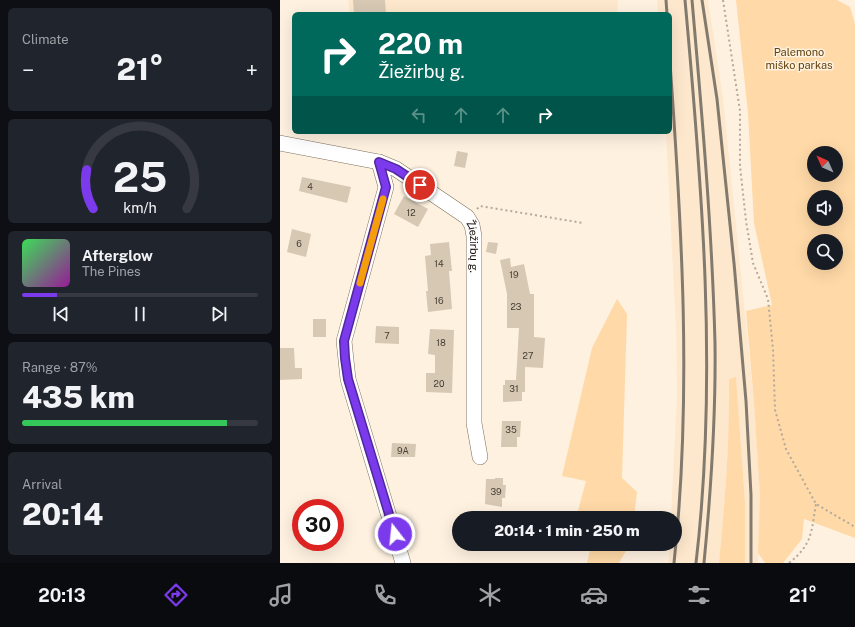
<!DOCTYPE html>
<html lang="en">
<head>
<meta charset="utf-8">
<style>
  :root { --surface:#171b24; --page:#20242c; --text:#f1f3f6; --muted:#9ea1a6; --line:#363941; --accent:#7c3aed }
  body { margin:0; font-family:"Public Sans",sans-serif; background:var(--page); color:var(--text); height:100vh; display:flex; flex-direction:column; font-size:15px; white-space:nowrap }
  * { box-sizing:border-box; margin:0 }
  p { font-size:13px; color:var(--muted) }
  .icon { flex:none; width:22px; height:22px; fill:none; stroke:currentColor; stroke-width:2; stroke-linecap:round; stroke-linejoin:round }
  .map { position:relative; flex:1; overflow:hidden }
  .drawer { display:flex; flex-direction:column; gap:8px; padding:8px; background:#0d0f14; width:280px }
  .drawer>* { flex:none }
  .top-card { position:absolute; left:12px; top:12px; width:380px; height:122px; border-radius:6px; box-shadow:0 4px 16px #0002; background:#00695c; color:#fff; overflow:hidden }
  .needle { width:26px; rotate:315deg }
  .fabs { position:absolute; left:527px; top:146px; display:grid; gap:8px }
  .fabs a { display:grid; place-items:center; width:36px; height:36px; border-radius:50%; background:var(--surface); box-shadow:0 4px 16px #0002; font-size:20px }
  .speed { position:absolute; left:12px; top:499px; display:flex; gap:8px; font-size:20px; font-weight:700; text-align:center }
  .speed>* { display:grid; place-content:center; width:52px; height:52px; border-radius:50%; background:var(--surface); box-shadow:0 4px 16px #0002; line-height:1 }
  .speed .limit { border:6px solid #d22; background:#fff; color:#111 }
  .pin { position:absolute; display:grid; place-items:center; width:34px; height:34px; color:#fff; margin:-17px; border:2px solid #fff; border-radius:50%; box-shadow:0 1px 4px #0007 }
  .me { position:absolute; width:44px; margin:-22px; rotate:344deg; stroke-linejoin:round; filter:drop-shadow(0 0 3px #0008) }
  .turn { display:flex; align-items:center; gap:14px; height:84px; padding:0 20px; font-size:18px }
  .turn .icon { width:52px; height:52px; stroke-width:2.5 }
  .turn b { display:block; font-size:28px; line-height:34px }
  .lanes { display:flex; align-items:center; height:38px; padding:0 20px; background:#0003; justify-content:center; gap:20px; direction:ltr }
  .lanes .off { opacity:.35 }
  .big { font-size:30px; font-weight:800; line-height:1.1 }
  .drawer .tile { flex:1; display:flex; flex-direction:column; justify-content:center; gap:6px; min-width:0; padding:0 14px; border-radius:6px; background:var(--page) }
  .drawer .dial { align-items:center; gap:0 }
  .dial svg { height:104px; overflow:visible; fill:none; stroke:var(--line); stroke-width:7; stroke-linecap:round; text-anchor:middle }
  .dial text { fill:var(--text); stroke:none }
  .song { display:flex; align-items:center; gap:12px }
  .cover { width:48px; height:48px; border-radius:6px; background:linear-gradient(135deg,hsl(130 70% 55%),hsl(300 70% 35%)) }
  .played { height:4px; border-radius:2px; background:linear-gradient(90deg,var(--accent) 15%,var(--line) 15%) }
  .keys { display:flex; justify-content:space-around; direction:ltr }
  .heat { display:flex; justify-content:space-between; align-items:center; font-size:22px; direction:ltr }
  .charge { height:6px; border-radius:3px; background:linear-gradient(90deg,#34c759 87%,var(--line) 0) }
  .trip { position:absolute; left:172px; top:511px; width:230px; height:40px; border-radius:20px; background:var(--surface); box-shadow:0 4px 16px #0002; font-weight:800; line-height:40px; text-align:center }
  .dock { display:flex; height:64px; justify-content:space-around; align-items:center; background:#090b0e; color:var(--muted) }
  .dock .icon { width:28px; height:28px }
  .dock .active { color:var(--accent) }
  .dock b { font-size:18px; color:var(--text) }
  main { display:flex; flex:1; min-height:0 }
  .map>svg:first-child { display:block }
</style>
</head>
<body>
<main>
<section class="drawer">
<div class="tile"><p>Climate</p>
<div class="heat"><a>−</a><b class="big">21°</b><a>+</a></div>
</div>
<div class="tile dial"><svg viewBox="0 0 100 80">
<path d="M14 69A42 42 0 1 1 86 69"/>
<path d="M14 69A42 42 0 0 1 9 39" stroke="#7c3aed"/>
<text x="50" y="56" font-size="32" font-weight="700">25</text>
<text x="50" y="72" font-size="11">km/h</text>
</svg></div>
<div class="tile">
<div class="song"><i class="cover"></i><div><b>Afterglow</b><p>The Pines</p></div></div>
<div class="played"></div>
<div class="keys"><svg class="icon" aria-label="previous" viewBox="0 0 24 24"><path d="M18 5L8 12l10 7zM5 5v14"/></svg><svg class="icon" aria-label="pause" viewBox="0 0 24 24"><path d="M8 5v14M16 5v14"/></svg><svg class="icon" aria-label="next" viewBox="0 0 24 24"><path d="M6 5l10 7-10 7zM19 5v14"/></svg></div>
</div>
<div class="tile"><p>Range · 87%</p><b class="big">435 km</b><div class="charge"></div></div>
<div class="tile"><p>Arrival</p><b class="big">20:14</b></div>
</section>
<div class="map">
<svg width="575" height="563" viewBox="0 0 575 563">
  <rect width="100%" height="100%" fill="#fef1e0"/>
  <g fill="#fde8cd">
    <polygon points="68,0 338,0 337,14 70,14"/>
    <polygon points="377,0 428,0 443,98 474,402 480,496 478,563 465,563 465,503 456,378 449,379 450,410 444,514 439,563 388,563 390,544 395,544 395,518 391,518 397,395 396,328 386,132 390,132 390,14 378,14"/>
  </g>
  <g fill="#ffd9a7" fill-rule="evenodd">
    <path d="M456,0h101l13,7 5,17v514l-51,-19 -2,20 -19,24h-18l-7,-10 2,-57 -6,-94 -8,-91 26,-6 -18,-82 -6,-110zM534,153h22v22h-22zM534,197h22v22h-22zM534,241h22v22h-22z"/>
    <polygon points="337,299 347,314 342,478 357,492 354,518 296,518 306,481 282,476 312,348"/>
    <path d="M456,377l9,126v60h-26c6,-61 11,-123 10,-184z"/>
    <polygon points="310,544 350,544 339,563 307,563 311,546"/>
  </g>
  <g fill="#d7c8b4">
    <polygon points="73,0 105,0 106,14 74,14"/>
    <polygon points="177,151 188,153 185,168 174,166"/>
    <polygon points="22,177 71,187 67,203 19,191"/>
    <polygon points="124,196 148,209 138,227 114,214"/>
    <polygon points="12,229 31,234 26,257 7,252"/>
    <polygon points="169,242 172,271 169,271 172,309 148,312 146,291 148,291 145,256 151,255 150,244"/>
    <polygon points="208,242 218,243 216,254 206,252"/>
    <polygon points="230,258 231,267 244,264 250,294 254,294 254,337 265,338 263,368 245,367 245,392 242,392 242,401 223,402 223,385 225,385 225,380 236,380 239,328 227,328 227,294 220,260"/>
    <rect x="33" y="319" width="13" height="18"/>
    <polygon points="96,326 119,327 119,344 95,343"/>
    <polygon points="150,329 174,330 172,393 146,392 146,373 155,373 155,355 148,354"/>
    <polygon points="0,348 14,348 15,368 22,368 22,379 0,380"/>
    <polygon points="222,421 241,421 240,437 237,437 237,447 221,447"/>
    <polygon points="112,443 136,444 135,457 111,457"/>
    <polygon points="215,478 223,478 223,485 226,485 225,498 222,498 222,507 205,504 206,479 215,479"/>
  </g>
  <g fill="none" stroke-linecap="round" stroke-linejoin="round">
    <g stroke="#7e705d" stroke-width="16">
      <g id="minor">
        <path id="s1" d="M0,143l99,19 17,7 71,48 5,8 2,11v187l6,34"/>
        <polyline points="99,162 106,187 64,341 68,379 123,563"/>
      </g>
    </g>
    <g stroke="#b3a99b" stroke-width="2" stroke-dasharray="2 3" stroke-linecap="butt">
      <polyline points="443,0 460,111 460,166 466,221 473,263 488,299 493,350 495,410 506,449 536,504 575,527"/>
      <polyline points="197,209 200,206 303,223"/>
      <path d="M509,563c24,-19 22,-31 27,-59"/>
    </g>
    <use href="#minor" stroke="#fff" stroke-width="15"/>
    <g stroke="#837a6e" stroke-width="3">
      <polyline points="386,0 387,14"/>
      <path d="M405,0c17,186 33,376 11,563"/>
      <path d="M412,0c10,114 20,229 23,343 1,74 -4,147 -11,220"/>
      <polyline points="422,0 437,99 454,263 466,401 471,495 471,563"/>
      <path d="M390,63c12,166 22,334 4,500"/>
    </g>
  </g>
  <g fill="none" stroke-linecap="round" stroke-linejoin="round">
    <g stroke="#51269a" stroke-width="10">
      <polyline id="route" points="115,534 68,379 65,358 64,341 106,187 99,162 116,169 140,185"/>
    </g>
    <use href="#route" stroke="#7c3aed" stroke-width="7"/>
    <polyline stroke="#f59e0b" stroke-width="7" points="80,283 103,199"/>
  </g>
  <g text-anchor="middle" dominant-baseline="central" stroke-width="3" stroke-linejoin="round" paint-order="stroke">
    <g font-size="9" fill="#463e34">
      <text x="30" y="186">4</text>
      <text x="131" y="212">12</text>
      <text x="19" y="243">6</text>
      <text x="159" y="263">14</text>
      <text x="234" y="274">19</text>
      <text x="159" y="300">16</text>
      <text x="236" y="306">23</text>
      <text x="107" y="335">7</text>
      <text x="161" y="342">18</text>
      <text x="248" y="355">27</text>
      <text x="159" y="383">20</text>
      <text x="234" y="388">31</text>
      <text x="231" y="429">35</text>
      <text x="123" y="450">9A</text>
      <text x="216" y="491">39</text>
    </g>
    <g font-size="11" fill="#62410b" stroke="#fef1e0">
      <text x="519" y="52">Palemono<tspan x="519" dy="13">miško parkas</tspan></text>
    </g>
    <g font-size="11" fill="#161009" stroke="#fef1e0">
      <text stroke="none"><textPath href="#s1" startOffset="236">Žiežirbų g.</textPath></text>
    </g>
  </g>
</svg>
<div class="fabs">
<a><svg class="needle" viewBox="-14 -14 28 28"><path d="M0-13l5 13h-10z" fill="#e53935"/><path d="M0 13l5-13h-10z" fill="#9ea1a6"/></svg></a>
<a><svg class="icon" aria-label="sound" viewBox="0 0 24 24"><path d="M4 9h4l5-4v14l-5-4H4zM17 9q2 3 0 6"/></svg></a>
<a><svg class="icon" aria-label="search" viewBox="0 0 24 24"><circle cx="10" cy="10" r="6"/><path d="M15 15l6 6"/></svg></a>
</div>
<div class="speed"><div class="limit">30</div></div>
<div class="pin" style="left:140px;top:185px;background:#d93025"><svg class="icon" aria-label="arrive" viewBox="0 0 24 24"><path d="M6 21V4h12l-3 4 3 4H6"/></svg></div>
<svg class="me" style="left:115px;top:534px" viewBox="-20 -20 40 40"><circle r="17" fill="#7c3aed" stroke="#fff" stroke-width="3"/><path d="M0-11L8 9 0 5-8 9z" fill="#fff"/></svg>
<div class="trip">20:14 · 1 min · 250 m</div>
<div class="top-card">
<div class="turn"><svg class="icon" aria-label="right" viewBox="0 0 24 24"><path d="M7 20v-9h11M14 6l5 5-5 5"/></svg><div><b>220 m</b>Žiežirbų g.</div></div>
<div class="lanes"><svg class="icon off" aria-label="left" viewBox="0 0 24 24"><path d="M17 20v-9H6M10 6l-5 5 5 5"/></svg><svg class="icon off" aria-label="ahead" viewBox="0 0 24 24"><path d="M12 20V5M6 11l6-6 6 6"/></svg><svg class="icon off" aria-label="ahead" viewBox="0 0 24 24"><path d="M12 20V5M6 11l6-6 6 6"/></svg><svg class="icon" aria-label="right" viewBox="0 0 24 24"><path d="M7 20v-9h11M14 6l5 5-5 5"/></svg></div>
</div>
</div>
</main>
<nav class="dock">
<b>20:13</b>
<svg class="icon active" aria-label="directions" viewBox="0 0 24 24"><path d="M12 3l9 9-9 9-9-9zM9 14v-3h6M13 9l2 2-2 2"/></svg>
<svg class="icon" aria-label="music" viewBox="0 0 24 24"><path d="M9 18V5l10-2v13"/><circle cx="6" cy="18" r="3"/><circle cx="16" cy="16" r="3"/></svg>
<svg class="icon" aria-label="phone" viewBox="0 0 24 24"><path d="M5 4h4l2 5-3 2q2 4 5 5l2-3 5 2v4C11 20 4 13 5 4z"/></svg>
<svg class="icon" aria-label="climate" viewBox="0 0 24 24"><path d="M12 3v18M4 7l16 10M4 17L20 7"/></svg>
<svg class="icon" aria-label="car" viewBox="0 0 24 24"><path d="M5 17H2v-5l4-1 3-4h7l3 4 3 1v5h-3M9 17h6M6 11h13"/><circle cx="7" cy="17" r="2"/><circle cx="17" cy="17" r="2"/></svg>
<svg class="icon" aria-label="filters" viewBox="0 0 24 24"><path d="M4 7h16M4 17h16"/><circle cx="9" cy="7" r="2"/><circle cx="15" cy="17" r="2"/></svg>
<b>21°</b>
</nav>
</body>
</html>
